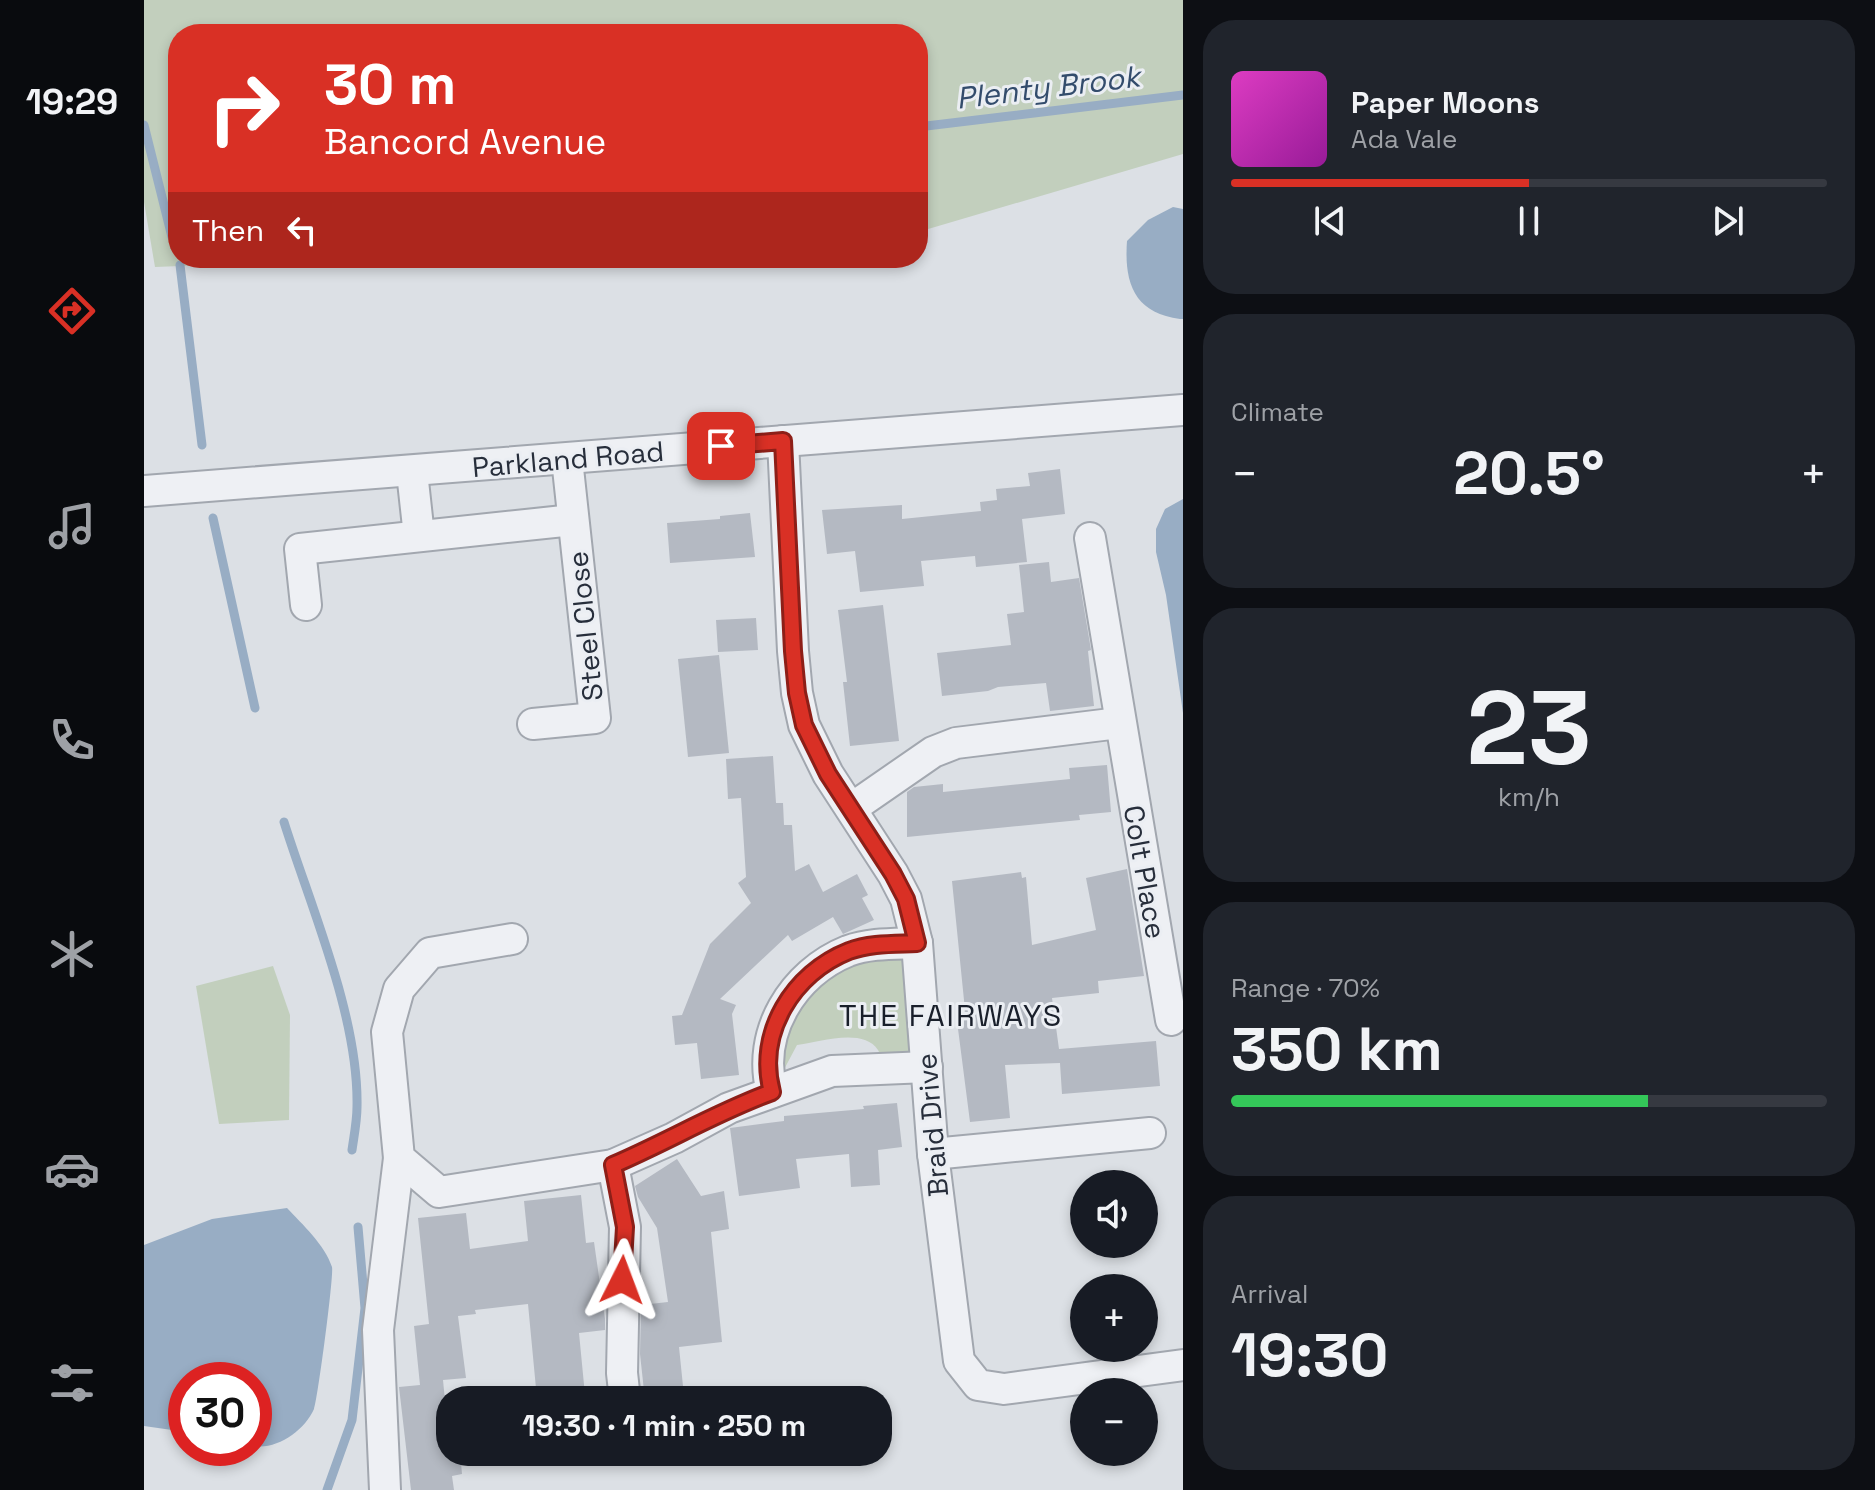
<!DOCTYPE html>
<html lang="en">
<head>
<meta charset="utf-8">
<style>
  :root { --surface:#171b24; --page:#20242c; --text:#f1f3f6; --muted:#9ea1a6; --line:#363941; --accent:#d93025 }
  body { margin:0; font-family:"Space Grotesk",sans-serif; background:var(--page); color:var(--text); height:100vh; display:flex; flex-direction:column; font-size:30px; white-space:nowrap }
  * { box-sizing:border-box; margin:0 }
  p { font-size:26px; color:var(--muted) }
  .icon { flex:none; width:44px; height:44px; fill:none; stroke:currentColor; stroke-width:2; stroke-linecap:round; stroke-linejoin:round }
  .map { position:relative; flex:1; overflow:hidden }
  .side { display:flex; flex-direction:column; gap:20px; padding:20px; background:#0d0f14; width:692px }
  .side>* { flex:none }
  .hud { position:absolute; left:24px; top:24px; width:760px; height:244px; border-radius:32px; box-shadow:0 4px 12px #0003; background:#d93025; color:#fff; overflow:hidden }
  .fabs { position:absolute; left:926px; top:1170px; display:grid; gap:16px }
  .fabs a { display:grid; place-items:center; width:88px; height:88px; border-radius:50%; background:var(--surface); box-shadow:0 4px 12px #0003; font-size:40px }
  .speed { position:absolute; left:24px; top:1362px; display:flex; gap:16px; font-size:40px; font-weight:700; text-align:center }
  .speed>* { display:grid; place-content:center; width:104px; height:104px; border-radius:50%; background:var(--surface); box-shadow:0 4px 12px #0003; line-height:1 }
  .speed .limit { border:12px solid #d22; background:#fff; color:#111 }
  .pin { position:absolute; display:grid; place-items:center; width:68px; height:68px; color:#fff; margin:-34px; border-radius:16px; box-shadow:0 4px 12px #0006 }
  .me { position:absolute; width:88px; margin:-44px; rotate:3deg; stroke-linejoin:round; filter:drop-shadow(0 0 6px #0008) }
  .turn { display:flex; align-items:center; gap:28px; height:168px; padding:0 24px; font-size:36px }
  .turn .icon { width:104px; height:104px; stroke-width:2.5 }
  .turn b { display:block; font-size:56px; line-height:68px }
  .then { display:flex; align-items:center; height:76px; padding:0 24px; background:#0003; gap:16px; font-size:30px }
  .big { font-size:60px; font-weight:700; line-height:1.1 }
  .side .tile { flex:1; display:flex; flex-direction:column; justify-content:center; gap:12px; min-width:0; padding:0 28px; border-radius:32px; background:var(--page) }
  .side .dial { align-items:center; gap:0 }
  .dial b { font-size:104px; line-height:1 }
  .song { display:flex; align-items:center; gap:24px }
  .cover { width:96px; height:96px; border-radius:12px; background:linear-gradient(135deg,hsl(310 70% 55%),hsl(300 70% 35%)) }
  .played { height:8px; border-radius:4px; background:linear-gradient(90deg,var(--accent) 50%,var(--line) 50%) }
  .keys { display:flex; justify-content:space-around; direction:ltr }
  .heat { display:flex; justify-content:space-between; align-items:center; font-size:44px; direction:ltr }
  .charge { height:12px; border-radius:6px; background:linear-gradient(90deg,#34c759 70%,var(--line) 0) }
  .trip { position:absolute; left:292px; top:1386px; width:456px; height:80px; border-radius:32px; background:var(--surface); box-shadow:0 4px 12px #0003; font-weight:700; line-height:80px; text-align:center }
  main { display:flex; flex:1; min-height:0 }
  .menu { display:flex; flex-direction:column; width:144px; justify-content:space-around; align-items:center; background:#090b0e; color:var(--muted) }
  .menu .icon { width:56px; height:56px }
  .menu .current { color:var(--accent) }
  .menu b { font-size:36px; color:var(--text) }
  .map>svg:first-child { display:block }
</style>
</head>
<body>
<main>
<nav class="menu">
<b>19:29</b>
<svg class="icon current" aria-label="directions" viewBox="0 0 24 24"><path d="M12 3l9 9-9 9-9-9zM9 14v-3h6M13 9l2 2-2 2"/></svg>
<svg class="icon" aria-label="music" viewBox="0 0 24 24"><path d="M9 18V5l10-2v13"/><circle cx="6" cy="18" r="3"/><circle cx="16" cy="16" r="3"/></svg>
<svg class="icon" aria-label="phone" viewBox="0 0 24 24"><path d="M5 4h4l2 5-3 2q2 4 5 5l2-3 5 2v4C11 20 4 13 5 4z"/></svg>
<svg class="icon" aria-label="climate" viewBox="0 0 24 24"><path d="M12 3v18M4 7l16 10M4 17L20 7"/></svg>
<svg class="icon" aria-label="car" viewBox="0 0 24 24"><path d="M5 17H2v-5l4-1 3-4h7l3 4 3 1v5h-3M9 17h6M6 11h13"/><circle cx="7" cy="17" r="2"/><circle cx="17" cy="17" r="2"/></svg>
<svg class="icon" aria-label="filters" viewBox="0 0 24 24"><path d="M4 7h16M4 17h16"/><circle cx="9" cy="7" r="2"/><circle cx="15" cy="17" r="2"/></svg>
</nav>
<div class="map">
<svg width="1039" height="1490" viewBox="0 0 1039 1490">
  <rect width="100%" height="100%" fill="#dce0e5"/>
  <g fill="#c2cfbd">
    <polygon points="0,0 1039,0 1039,154 774,232 774,34 34,34 34,258 244,258 11,267 0,202"/>
    <path d="M773,943l10,124 -44,2c-1,-5 -2,-14 -5,-19 -14,-23 -60,-8 -81,-5l-25,47 30,-112z"/>
    <polygon points="129,966 146,1015 145,1120 75,1124 52,986"/>
  </g>
  <g fill="#98adc4">
    <path d="M1029,207l10,2v110h-3c-46,-6 -56,-36 -53,-78l21,-21z"/>
    <polygon points="1039,499 1039,713 1022,595 1012,552 1012,529 1021,509"/>
    <path d="M143,1208c15,16 38,37 45,59 2,8 -14,131 -18,142 -9,21 -37,41 -60,37v-66h-68v52l-42,-6v-181l68,-26z"/>
  </g>
  <g fill="none" stroke-linecap="round" stroke-linejoin="round">
    <g stroke="#98adc4" stroke-width="9">
      <polyline points="0,125 28,237 34,236"/>
      <polyline points="774,127 1039,95"/>
      <polyline points="36,265 58,445"/>
      <polyline points="69,518 111,708"/>
      <path d="M140,822c27,86 75,195 73,285 0,14 -3,29 -5,43"/>
      <polyline points="183,1490 208,1420 221,1308 214,1227"/>
    </g>
  </g>
  <g fill="#b4b9c2">
    <polygon points="916,469 921,514 878,519 883,562 832,567 831,556 777,561 780,586 716,592 711,551 683,554 678,510 758,505 758,519 837,511 836,502 853,500 852,489 886,486 884,473"/>
    <polygon points="606,513 611,557 526,563 523,523 576,519 576,516"/>
    <polygon points="905,562 907,582 935,578 947,650 944,651 950,706 906,711 902,683 854,687 844,691 798,696 793,653 867,645 863,614 880,612 875,565"/>
    <polygon points="739,605 755,741 706,746 699,682 703,682 694,610"/>
    <polygon points="612,618 614,650 574,652 572,620"/>
    <polygon points="575,655 585,753 544,757 534,659"/>
    <polygon points="629,756 632,803 639,803 640,825 648,825 651,871 665,864 679,892 713,874 724,895 718,898 730,920 699,934 689,917 648,941 644,935 576,999 592,1005 588,1014 595,1075 557,1079 553,1043 531,1045 528,1016 538,1015 566,944 607,903 594,883 602,877 597,798 584,799 582,759"/>
    <polygon points="963,765 967,812 935,815 936,820 763,837 763,792 770,787 799,784 799,792 926,779 925,768"/>
    <polygon points="983,869 1000,976 954,981 955,993 908,998 915,1049 1012,1041 1016,1086 918,1094 916,1063 861,1065 866,1118 826,1122 813,1021 822,1020 808,881 877,872 878,878 882,877 888,945 952,930 942,878"/>
    <polygon points="753,1103 758,1147 734,1150 736,1185 707,1187 705,1154 652,1159 656,1188 595,1196 586,1128 640,1121 640,1116 720,1109 719,1106"/>
    <polygon points="533,1159 557,1196 580,1191 585,1229 567,1232 578,1342 535,1347 540,1396 501,1400 496,1354 497,1305 524,1302 513,1228 494,1197 491,1186"/>
    <polygon points="437,1195 442,1243 450,1242 461,1319 461,1330 435,1333 441,1395 393,1399 384,1304 331,1310 332,1314 314,1316 322,1378 299,1380 306,1452 316,1452 318,1474 308,1476 310,1490 267,1490 255,1387 276,1385 270,1326 285,1324 274,1218 322,1213 326,1249 384,1241 380,1201"/>
  </g>
  <g fill="none" stroke-linecap="round" stroke-linejoin="round">
    <g stroke="#a2a7af" stroke-width="34">
      <g id="minor">
        <polyline points="639,441 649,651 653,693 660,725 684,774 749,874 762,899 773,943 789,1154 815,1361 834,1385 860,1389 1039,1365"/>
        <polyline points="268,472 275,536"/>
        <polyline points="0,491 1039,410"/>
        <polyline points="946,538 1027,1020"/>
        <polyline points="162,605 156,549 429,520"/>
        <polyline points="389,724 451,718 423,459"/>
        <polyline points="708,808 789,752 812,743 975,723"/>
        <polyline points="368,939 286,953 255,989 243,1032 255,1158 295,1192 469,1165 530,1138 585,1108 688,1071 783,1067"/>
        <path d="M628,1092c-16,-59 21,-119 76,-141 22,-8 46,-7 69,-8"/>
        <polyline points="789,1154 1006,1133"/>
        <polyline points="469,1165 481,1227 478,1373 481,1400"/>
        <polyline points="241,1490 234,1330 255,1158"/>
      </g>
    </g>
    <use href="#minor" stroke="#eef0f4" stroke-width="30"/>
  </g>
  <g fill="none" stroke-linecap="round" stroke-linejoin="round">
    <g stroke="#8d1f18" stroke-width="20">
      <path id="route" d="M478,1280l3,-53 -12,-62c54,-23 104,-53 159,-73 -16,-59 21,-119 77,-141 21,-8 45,-7 68,-8l-11,-44 -13,-25 -65,-100 -24,-49 -7,-32 -4,-42 -10,-210 -62,5"/>
    </g>
    <use href="#route" stroke="#d93025" stroke-width="14"/>
  </g>
  <g text-anchor="middle" dominant-baseline="central" stroke-width="6" stroke-linejoin="round" paint-order="stroke">
    <g font-size="28" fill="#272e3b" stroke="#ebeef3">
      <text transform="translate(424 459) rotate(-5)">Parkland Road</text>
      <text transform="translate(441 626) rotate(-96)">Steel Close</text>
      <text transform="translate(1001 872) rotate(80)">Colt Place</text>
      <text transform="translate(788 1125) rotate(-95)">Braid Drive</text>
    </g>
    <g font-size="30" font-style="italic" fill="#334c6c" stroke="#ebeef3">
      <text transform="translate(904 87) rotate(-7)">Plenty Brook</text>
    </g>
    <g font-size="30" letter-spacing="2" fill="#191f2b" stroke="#ebeef3">
      <text x="807" y="1015">THE FAIRWAYS</text>
    </g>
  </g>
</svg>
<div class="fabs">
<a><svg class="icon" aria-label="sound" viewBox="0 0 24 24"><path d="M4 9h4l5-4v14l-5-4H4zM17 9q2 3 0 6"/></svg></a>
<a>+</a>
<a>−</a>
</div>
<div class="speed"><div class="limit">30</div></div>
<div class="pin" style="left:577px;top:446px;background:#d93025"><svg class="icon" aria-label="arrive" viewBox="0 0 24 24"><path d="M6 21V4h12l-3 4 3 4H6"/></svg></div>
<svg class="me" style="left:478px;top:1280px" viewBox="-20 -20 40 40"><path d="M0-17L14 15 0 8-14 15z" fill="#d93025" stroke="#fff" stroke-width="4"/></svg>
<div class="trip">19:30 · 1 min · 250 m</div>
<div class="hud">
<div class="turn"><svg class="icon" aria-label="right" viewBox="0 0 24 24"><path d="M7 20v-9h11M14 6l5 5-5 5"/></svg><div><b>30 m</b>Bancord Avenue</div></div>
<div class="then">Then<svg class="icon" aria-label="left" viewBox="0 0 24 24"><path d="M17 20v-9H6M10 6l-5 5 5 5"/></svg></div>
</div>
</div>
<section class="side">
<div class="tile">
<div class="song"><i class="cover"></i><div><b>Paper Moons</b><p>Ada Vale</p></div></div>
<div class="played"></div>
<div class="keys"><svg class="icon" aria-label="previous" viewBox="0 0 24 24"><path d="M18 5L8 12l10 7zM5 5v14"/></svg><svg class="icon" aria-label="pause" viewBox="0 0 24 24"><path d="M8 5v14M16 5v14"/></svg><svg class="icon" aria-label="next" viewBox="0 0 24 24"><path d="M6 5l10 7-10 7zM19 5v14"/></svg></div>
</div>
<div class="tile"><p>Climate</p>
<div class="heat"><a>−</a><b class="big">20.5°</b><a>+</a></div>
</div>
<div class="tile dial"><b>23</b><p>km/h</p></div>
<div class="tile"><p>Range · 70%</p><b class="big">350 km</b><div class="charge"></div></div>
<div class="tile"><p>Arrival</p><b class="big">19:30</b></div>
</section>
</main>
</body>
</html>
